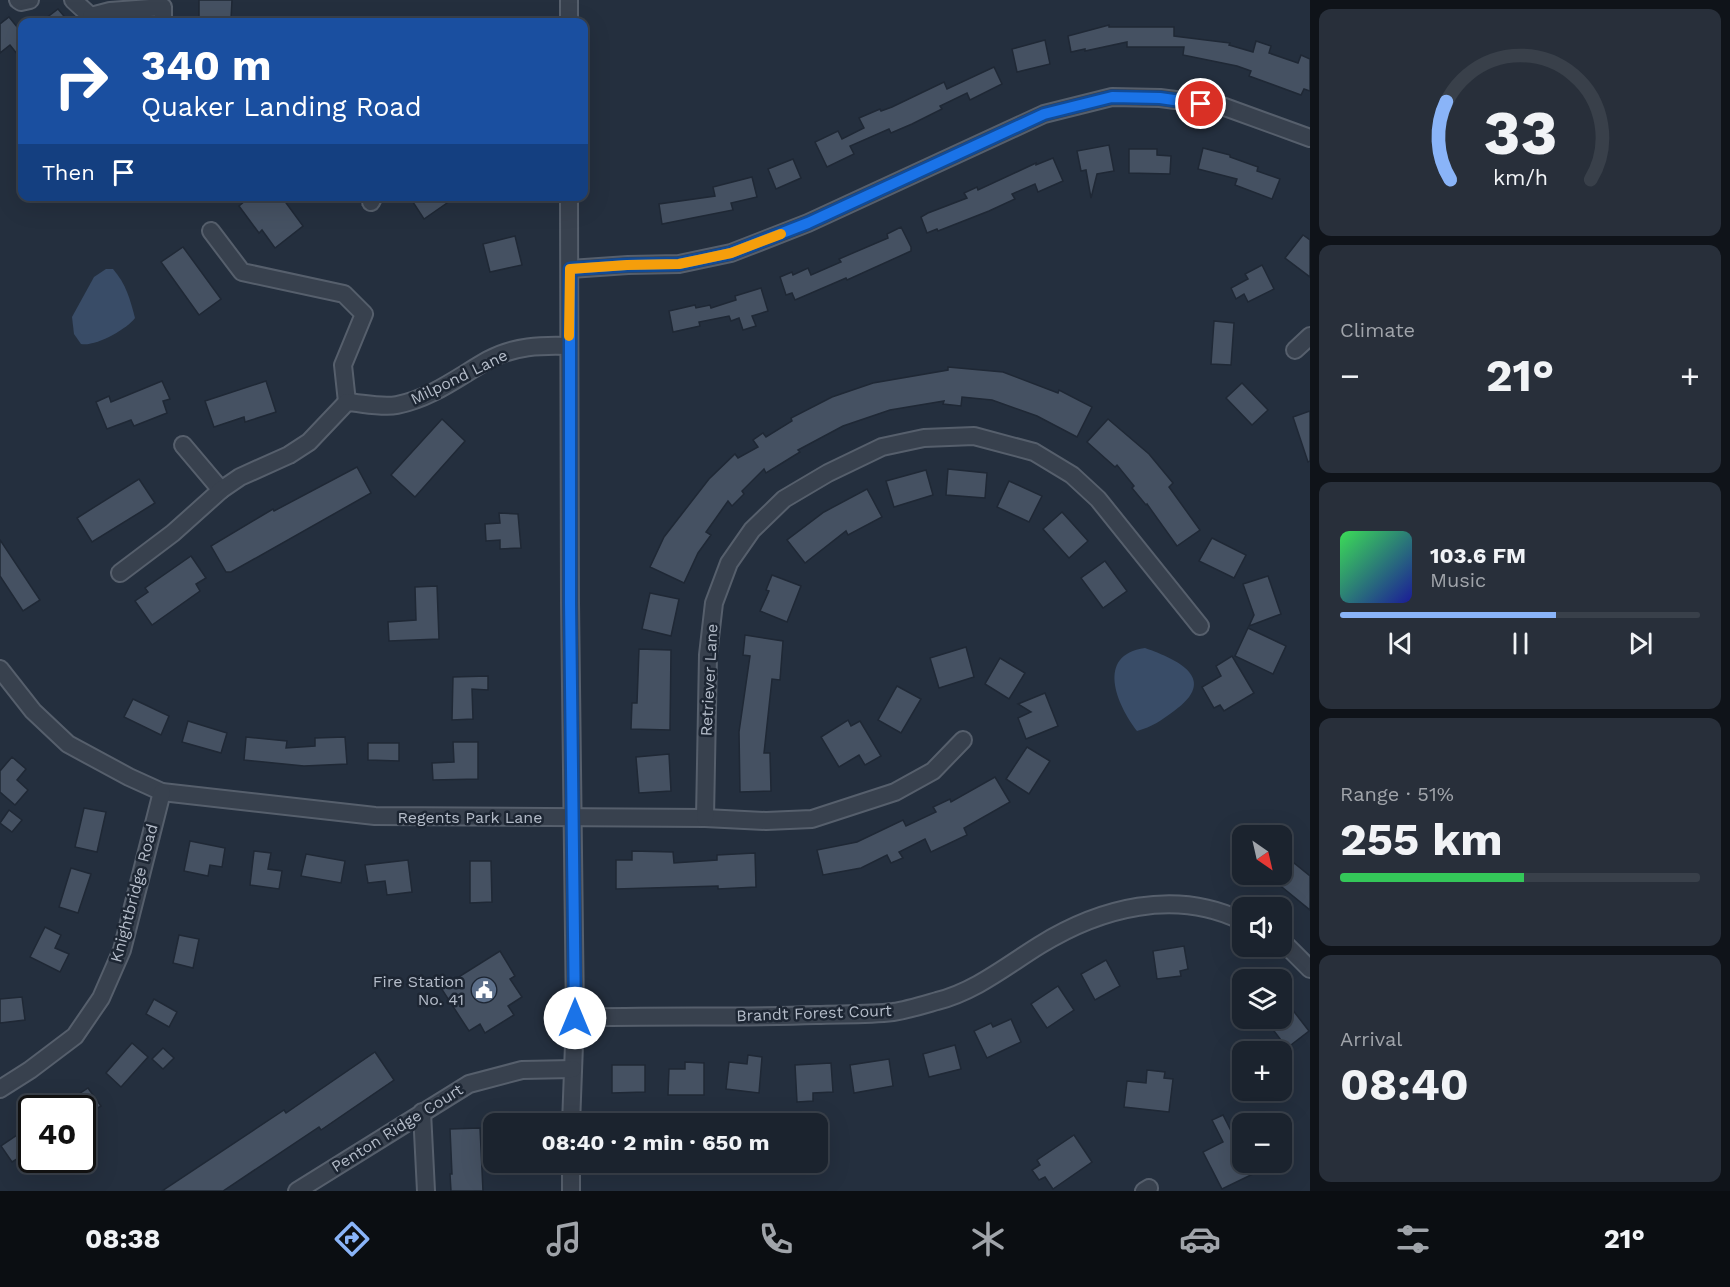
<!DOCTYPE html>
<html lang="en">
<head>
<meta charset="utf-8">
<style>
  :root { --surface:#1b232e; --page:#282f3a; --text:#f1f3f6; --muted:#a0a4aa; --line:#39404a; --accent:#8ab4f8 }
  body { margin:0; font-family:"Work Sans",sans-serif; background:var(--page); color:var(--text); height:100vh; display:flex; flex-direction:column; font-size:22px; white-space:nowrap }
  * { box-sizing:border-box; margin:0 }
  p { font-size:20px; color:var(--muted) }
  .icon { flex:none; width:33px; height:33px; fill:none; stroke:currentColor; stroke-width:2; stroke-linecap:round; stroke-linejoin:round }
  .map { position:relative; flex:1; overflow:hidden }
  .sheet { display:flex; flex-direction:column; gap:9px; padding:9px; background:#0f1319; width:420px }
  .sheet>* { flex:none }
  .hud { position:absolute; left:18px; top:18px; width:570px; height:183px; border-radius:12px; box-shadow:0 6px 24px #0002,0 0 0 2px var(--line); background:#1a4fa0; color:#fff; overflow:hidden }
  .needle { width:39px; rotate:146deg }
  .buttons { position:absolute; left:1232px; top:825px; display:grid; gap:12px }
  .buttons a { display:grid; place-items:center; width:60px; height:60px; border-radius:12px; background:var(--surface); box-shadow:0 6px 24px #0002,0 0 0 2px var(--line); font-size:30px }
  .speed { position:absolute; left:18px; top:1095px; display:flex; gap:12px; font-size:30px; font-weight:700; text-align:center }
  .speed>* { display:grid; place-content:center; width:78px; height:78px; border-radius:50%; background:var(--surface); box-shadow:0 6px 24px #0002,0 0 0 2px var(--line); line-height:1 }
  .speed .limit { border:3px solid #111; border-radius:9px; background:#fff; color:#111 }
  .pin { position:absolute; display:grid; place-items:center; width:51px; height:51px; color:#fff; margin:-26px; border:3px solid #fff; border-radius:50%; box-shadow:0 2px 6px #0007 }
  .me { position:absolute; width:66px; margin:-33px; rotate:0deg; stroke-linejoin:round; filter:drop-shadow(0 0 4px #0008) }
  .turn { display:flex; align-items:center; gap:21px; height:126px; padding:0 24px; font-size:27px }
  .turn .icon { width:78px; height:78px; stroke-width:2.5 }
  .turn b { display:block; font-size:42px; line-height:51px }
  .then { display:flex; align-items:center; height:57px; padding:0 24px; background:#0003; gap:12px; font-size:22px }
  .big { font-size:45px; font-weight:700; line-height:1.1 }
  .sheet .card { flex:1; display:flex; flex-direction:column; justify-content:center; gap:9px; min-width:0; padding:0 21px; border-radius:12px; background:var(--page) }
  .sheet .dial { align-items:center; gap:0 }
  .dial svg { height:156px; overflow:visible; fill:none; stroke:var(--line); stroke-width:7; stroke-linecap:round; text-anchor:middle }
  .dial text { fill:var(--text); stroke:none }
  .song { display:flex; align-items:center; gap:18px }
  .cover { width:72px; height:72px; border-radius:9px; background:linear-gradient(135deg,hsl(130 70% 55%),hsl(240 70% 35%)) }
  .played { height:6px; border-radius:3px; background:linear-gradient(90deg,var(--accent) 60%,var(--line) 60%) }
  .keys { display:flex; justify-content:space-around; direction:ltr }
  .heat { display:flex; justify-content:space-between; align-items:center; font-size:33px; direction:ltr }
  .charge { height:9px; border-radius:4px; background:linear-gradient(90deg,#34c759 51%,var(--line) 0) }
  .trip { position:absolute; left:483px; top:1113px; width:345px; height:60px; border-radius:12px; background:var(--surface); box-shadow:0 6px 24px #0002,0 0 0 2px var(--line); font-weight:700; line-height:60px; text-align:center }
  .tabs { display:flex; height:96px; justify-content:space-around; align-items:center; background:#0b0e12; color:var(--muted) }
  .tabs .icon { width:42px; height:42px }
  .tabs .active { color:var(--accent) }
  .tabs b { font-size:27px; color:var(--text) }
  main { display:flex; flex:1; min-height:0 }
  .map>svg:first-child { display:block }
</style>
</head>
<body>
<main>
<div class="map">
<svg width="1310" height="1191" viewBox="0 0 1310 1191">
  <rect width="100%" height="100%" fill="#242f3e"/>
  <g fill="#394c67">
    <path d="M106,269h7c13,15 17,30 22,49 -8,11 -40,29 -54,26l-7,-10 -2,-17 22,-40z"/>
    <path d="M1145,648c34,12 74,31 29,63 -12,9 -22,16 -37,20 -20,-26 -42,-76 8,-83z"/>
  </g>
  <g fill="#455162" stroke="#1f2835" stroke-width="1.5">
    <polygon points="199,0 232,0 231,19 199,18"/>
    <polygon points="58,9 69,22 41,22"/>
    <polygon points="9,17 22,33 22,60 10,45 0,53 0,24"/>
    <polygon points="1109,25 1109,27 1174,27 1174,36 1230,43 1229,45 1253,52 1256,41 1271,46 1269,53 1298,63 1301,55 1310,59 1310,91 1304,89 1301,95 1249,76 1251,71 1237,66 1183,55 1184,47 1127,47 1127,42 1085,51 1085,49 1071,52 1068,36"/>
    <polygon points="1045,40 1050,64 1017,72 1012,49"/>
    <polygon points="994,67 1002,84 970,100 967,93 940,106 942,109 912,124 891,133 889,129 850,146 854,154 827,167 815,142 838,131 842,139 864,128 859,118 880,109 881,111 892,107 944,82 947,89"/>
    <polygon points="1109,145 1114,171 1097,174 1091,198 1086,170 1081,171 1077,151"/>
    <polygon points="1203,148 1230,155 1230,157 1258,167 1257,171 1280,179 1272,199 1235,185 1237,179 1198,169"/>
    <polygon points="1129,149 1157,149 1157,155 1171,156 1170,174 1129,173"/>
    <polygon points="1053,158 1063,181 1038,192 1035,184 1012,194 1015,199 989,211 938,231 937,229 927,233 921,217 928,213 967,198 964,193 977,187 978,190 1036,163 1036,165"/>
    <polygon points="793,159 801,178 776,189 768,169"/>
    <polygon points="752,177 757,197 731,203 733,210 662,224 659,204 715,196 713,187"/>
    <polygon points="241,196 281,196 303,226 275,248 262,230 259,233 239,206 245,201"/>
    <polygon points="409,196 457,196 424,219"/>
    <polygon points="901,227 911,247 911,251 847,280 846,278 795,300 792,293 786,295 780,277 792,272 793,275 808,268 811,275 841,262 839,259 888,238 887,234"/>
    <polygon points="1303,235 1310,240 1310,277 1285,258"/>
    <polygon points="515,236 522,265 490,272 483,244"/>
    <polygon points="183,247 221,299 199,315 161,262"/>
    <polygon points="1262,265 1274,289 1248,302 1244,294 1236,299 1231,288 1248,279 1245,274"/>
    <polygon points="761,288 768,311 752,316 756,326 743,330 739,318 731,321 729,316 699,322 700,326 673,332 669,311 695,305 696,308 710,305 711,308 736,300 735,296"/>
    <polygon points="1214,321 1234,323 1231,365 1211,364"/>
    <polygon points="948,367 1003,372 1058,393 1059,390 1092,407 1077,437 1037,416 992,400 962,397 961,406 943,404 944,401 890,410 843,426 798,450 800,452 766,473 764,469 742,491 744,494 732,506 728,501 706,532 711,535 698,553 684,583 650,567 664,537 709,479 735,454 738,458 758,447 753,440 763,433 766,437 792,421 791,418 832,397 873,383 948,370"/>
    <polygon points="162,381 170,399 163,401 167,413 134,426 131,420 107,429 96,402 109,396 111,402"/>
    <polygon points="266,381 276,412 245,422 244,417 214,427 205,401"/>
    <polygon points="1242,383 1268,410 1252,425 1226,398"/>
    <polygon points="1310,411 1310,461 1308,462 1293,417"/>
    <polygon points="442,419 465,441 415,497 391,475"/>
    <polygon points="1108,419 1149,454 1173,483 1169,487 1200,530 1177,546 1147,504 1146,505 1132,488 1134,486 1117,465 1115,467 1087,442"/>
    <polygon points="357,467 371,493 231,572 226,572 211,546 273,509 274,511"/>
    <polygon points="948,469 987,473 985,498 946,495"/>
    <polygon points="926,470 933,495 894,507 886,481"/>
    <polygon points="139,479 155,503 92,542 77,518"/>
    <polygon points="1009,481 1042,496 1029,522 997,507"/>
    <polygon points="867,489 882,517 848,535 846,531 805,563 787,540 824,512"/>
    <polygon points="1062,512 1088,541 1069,558 1043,529"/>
    <polygon points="499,513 518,514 521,548 500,549 500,540 486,541 485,524 500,523"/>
    <polygon points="1212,538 1246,555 1234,578 1199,561"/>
    <polygon points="0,540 40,600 23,611 0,576"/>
    <polygon points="191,556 206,578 196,584 200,591 152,625 135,601 148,592 145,588"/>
    <polygon points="1105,561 1127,591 1103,608 1081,578"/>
    <polygon points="772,575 801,586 787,622 760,611 769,591 766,590"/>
    <polygon points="1268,576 1281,614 1249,626 1254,615 1243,584"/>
    <polygon points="437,586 439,639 389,641 388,622 416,620 415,587"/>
    <polygon points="650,593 679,599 671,636 642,629"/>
    <polygon points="1248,628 1286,646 1273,674 1235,656"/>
    <polygon points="745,635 783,641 780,680 772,679 764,753 770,753 771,791 740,792 739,732 750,656 743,655"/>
    <polygon points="966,647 974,677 939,688 930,658"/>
    <polygon points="639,649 671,650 670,730 631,729 632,703 637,703"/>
    <polygon points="1232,656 1254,693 1224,711 1220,705 1214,708 1202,687 1221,676 1216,666"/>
    <polygon points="1000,658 1025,673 1009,699 985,684"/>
    <polygon points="488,676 488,690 472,689 473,719 452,720 453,677"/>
    <polygon points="897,686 921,699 901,733 878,720"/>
    <polygon points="1045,693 1058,726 1026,739 1018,718 1031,712 1018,704"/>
    <polygon points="133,699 169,716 161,735 124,717"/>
    <polygon points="848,720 851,726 860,721 881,756 865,765 859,755 839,767 821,737"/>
    <polygon points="188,721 227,733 221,753 182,742"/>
    <polygon points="246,737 287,741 286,748 315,746 315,738 345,737 347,764 304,766 244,760"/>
    <polygon points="453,742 478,742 478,779 433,780 432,763 454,762"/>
    <polygon points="368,743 399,743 399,761 368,760"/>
    <polygon points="1027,747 1050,761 1029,794 1006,779"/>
    <polygon points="669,754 671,791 639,793 636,757"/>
    <polygon points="12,757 26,769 17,780 28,790 15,805 0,792 0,771"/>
    <polygon points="995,777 1010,802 964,828 967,835 931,852 925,839 899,852 903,858 891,863 887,855 861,868 823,875 817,850 857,842 903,820 906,826 936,812 933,807 950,799 951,802"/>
    <polygon points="84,808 106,812 97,852 75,847"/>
    <polygon points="9,810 22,820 12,832 0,823"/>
    <polygon points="190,841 225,848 222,867 210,865 208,876 184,871"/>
    <polygon points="254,851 271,853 268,869 282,871 279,889 250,885"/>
    <polygon points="632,851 673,852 674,863 717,860 717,855 755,853 756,887 718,889 718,886 616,889 616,860 632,860"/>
    <polygon points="306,854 345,861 341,883 301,876"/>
    <polygon points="408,860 412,892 387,895 385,881 368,883 365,865"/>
    <polygon points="470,861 491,861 492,902 470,903"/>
    <polygon points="1294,863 1310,876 1310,910 1277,883"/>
    <polygon points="71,868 91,874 78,913 59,907"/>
    <polygon points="45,927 61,935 55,948 69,954 60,972 30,957"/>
    <polygon points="179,935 199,939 193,968 173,963"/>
    <polygon points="1184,946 1188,969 1180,971 1181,976 1157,979 1153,951"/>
    <polygon points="500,951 515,976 510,979 522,997 508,1006 514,1015 485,1033 480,1024 469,1031 441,988"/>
    <polygon points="1106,960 1120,986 1095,1000 1081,974"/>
    <polygon points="1058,986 1074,1010 1047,1028 1031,1004"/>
    <polygon points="1281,995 1309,1031 1287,1048 1264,1018 1281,1018"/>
    <polygon points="22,997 25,1020 0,1023 0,999"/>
    <polygon points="154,999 177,1012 169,1027 146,1014"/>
    <polygon points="1011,1019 1021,1042 987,1058 974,1031 991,1023 993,1027"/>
    <polygon points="132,1043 148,1057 121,1087 106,1073"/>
    <polygon points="955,1045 961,1069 929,1077 923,1054"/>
    <polygon points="163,1048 174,1058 163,1069 152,1059"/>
    <polygon points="375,1052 394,1080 321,1130 319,1127 223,1191 162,1191 284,1110 286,1113"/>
    <polygon points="748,1055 762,1057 759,1093 726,1089 729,1062 747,1064"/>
    <polygon points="889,1059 893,1086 854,1093 850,1065"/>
    <polygon points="685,1062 704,1063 704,1095 668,1095 669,1069 685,1069"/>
    <polygon points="831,1063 833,1092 813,1093 813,1101 797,1102 795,1065"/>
    <polygon points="612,1065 645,1065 645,1092 612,1093"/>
    <polygon points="1147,1070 1165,1072 1164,1078 1173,1079 1169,1112 1124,1107 1127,1081 1146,1083"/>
    <polygon points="88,1088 101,1106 82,1118 82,1108 58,1108"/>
    <polygon points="1223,1115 1242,1153 1242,1162 1247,1162 1253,1174 1222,1189 1203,1152 1223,1142 1212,1120"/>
    <polygon points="32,1125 32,1150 12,1162 1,1146"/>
    <polygon points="480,1128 483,1191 451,1191 450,1174 452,1174 450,1129"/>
    <polygon points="1074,1135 1092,1162 1053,1189 1045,1177 1039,1180 1032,1170 1040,1165 1037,1160"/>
  </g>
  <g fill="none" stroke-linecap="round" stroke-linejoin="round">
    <g stroke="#565f6c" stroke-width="20">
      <g id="minor">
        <polyline points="18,0 21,2 30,0"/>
        <polyline points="73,0 97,22"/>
        <polyline points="91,16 110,11 163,7 163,22"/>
        <polyline points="569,22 569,0"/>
        <polyline points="569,196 570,603 575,1018 571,1124"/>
        <polyline points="371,202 374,196"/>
        <polyline points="211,231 242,272 344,294 364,314 343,365 347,402"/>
        <polyline points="570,269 628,265 679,264 731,253 808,223 1044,114 1112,97 1160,98 1222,106 1310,138"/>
        <polyline points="1295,350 1310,336"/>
        <polyline points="183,445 221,490"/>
        <path d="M120,573l53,-40 48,-43 19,-13 49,-22 20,-13 38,-40c15,1 35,6 50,3 35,-7 61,-28 91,-45 26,-14 53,-15 81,-14"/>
        <polyline points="0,669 33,711 68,744 129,777 162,792 375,816 705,818 766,821 812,819 895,792 933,771 963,740"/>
        <polyline points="705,818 708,655 714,603 729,563 752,530 784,499 828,473 882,447 924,438 974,436 1034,452 1072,475 1098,499 1200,626"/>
        <polyline points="1281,940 1310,969"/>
        <path d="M575,1018c80,-3 160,0 241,-3 25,-1 51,0 77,-3 14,-2 30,-7 44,-11 39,-10 69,-35 103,-56 60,-37 135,-57 202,-24"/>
        <polyline points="0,1089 30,1070 75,1036 101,998 122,950 162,792"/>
        <polyline points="422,1112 426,1191"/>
        <polyline points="571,1162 571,1191"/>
        <polyline points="297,1191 469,1084 522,1070 573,1069"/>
        <polyline points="1144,1191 1149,1188"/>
      </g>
    </g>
    <use href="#minor" stroke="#38414e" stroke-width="16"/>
  </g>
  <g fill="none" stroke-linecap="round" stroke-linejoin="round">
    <g stroke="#114b97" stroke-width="15">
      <polyline id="route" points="575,1018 570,603 570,269 627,265 679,264 731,253 808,223 1044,114 1112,97 1160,98 1201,104"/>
    </g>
    <use href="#route" stroke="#1a73e8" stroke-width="10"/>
    <polyline stroke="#f59e0b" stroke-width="10" points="569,336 570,269 627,265 679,264 731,253 781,234"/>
  </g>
  <defs>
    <g id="civic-disc" transform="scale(1.35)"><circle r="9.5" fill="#5c6f8a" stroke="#1d2633"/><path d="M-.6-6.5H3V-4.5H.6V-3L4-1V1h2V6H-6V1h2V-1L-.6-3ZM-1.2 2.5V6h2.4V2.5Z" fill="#fff"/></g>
  </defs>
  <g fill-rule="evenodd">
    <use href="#civic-disc" x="484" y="990"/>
  </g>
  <g text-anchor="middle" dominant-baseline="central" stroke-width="5" stroke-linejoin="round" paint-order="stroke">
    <g font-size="16" fill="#b4bcc9" stroke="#1d2633">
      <text transform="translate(459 377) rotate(-26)">Milpond Lane</text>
      <text transform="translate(709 680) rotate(-87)">Retriever Lane</text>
      <text x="470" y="817">Regents Park Lane</text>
      <text transform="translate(134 893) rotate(-75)">Knightbridge Road</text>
      <text transform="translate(814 1013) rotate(-2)">Brandt Forest Court</text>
      <text transform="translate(397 1128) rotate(-32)">Penton Ridge Court</text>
    </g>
    <g font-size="16" fill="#b4bcc9" stroke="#1d2633" text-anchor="end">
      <text x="464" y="981">Fire Station<tspan x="464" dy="18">No. 41</tspan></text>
    </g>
  </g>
</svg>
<div class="buttons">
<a><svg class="needle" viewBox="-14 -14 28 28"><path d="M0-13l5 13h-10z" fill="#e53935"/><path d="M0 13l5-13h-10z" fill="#a0a4aa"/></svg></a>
<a><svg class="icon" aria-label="sound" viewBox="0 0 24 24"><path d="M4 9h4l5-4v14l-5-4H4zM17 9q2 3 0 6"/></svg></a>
<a><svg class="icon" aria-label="layers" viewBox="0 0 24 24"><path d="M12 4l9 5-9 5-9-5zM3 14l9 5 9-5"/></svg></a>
<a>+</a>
<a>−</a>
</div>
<div class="speed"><div class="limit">40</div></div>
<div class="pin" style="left:1201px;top:104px;background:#d93025"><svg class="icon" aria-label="arrive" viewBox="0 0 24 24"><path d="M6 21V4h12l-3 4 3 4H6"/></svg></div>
<svg class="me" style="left:575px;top:1018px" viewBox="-20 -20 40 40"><circle r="19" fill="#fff"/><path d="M0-13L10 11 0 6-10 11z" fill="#1a73e8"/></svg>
<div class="trip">08:40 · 2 min · 650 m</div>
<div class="hud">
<div class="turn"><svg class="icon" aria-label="right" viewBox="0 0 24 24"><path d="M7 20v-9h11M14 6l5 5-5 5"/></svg><div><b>340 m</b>Quaker Landing Road</div></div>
<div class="then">Then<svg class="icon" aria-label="arrive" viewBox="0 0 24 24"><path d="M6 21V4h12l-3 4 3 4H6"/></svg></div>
</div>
</div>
<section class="sheet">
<div class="card dial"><svg viewBox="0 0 100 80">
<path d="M14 69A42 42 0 1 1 86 69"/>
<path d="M14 69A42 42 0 0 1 12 29" stroke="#8ab4f8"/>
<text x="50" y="56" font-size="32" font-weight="700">33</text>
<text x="50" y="72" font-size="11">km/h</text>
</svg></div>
<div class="card"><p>Climate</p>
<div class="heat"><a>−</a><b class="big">21°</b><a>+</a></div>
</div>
<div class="card">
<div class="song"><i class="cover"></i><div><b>103.6 FM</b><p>Music</p></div></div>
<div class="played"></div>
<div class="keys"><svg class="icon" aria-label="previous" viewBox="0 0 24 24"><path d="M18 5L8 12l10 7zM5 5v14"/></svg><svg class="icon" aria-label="pause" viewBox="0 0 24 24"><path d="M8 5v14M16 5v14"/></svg><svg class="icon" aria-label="next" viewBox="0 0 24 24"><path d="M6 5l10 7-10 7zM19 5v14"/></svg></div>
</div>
<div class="card"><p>Range · 51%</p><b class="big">255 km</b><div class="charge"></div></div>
<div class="card"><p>Arrival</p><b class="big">08:40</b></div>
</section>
</main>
<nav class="tabs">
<b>08:38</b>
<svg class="icon active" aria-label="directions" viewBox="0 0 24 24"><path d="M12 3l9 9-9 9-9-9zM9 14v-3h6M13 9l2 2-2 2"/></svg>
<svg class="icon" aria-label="music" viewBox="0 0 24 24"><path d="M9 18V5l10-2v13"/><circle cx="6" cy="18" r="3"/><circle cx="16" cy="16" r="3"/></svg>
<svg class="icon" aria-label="phone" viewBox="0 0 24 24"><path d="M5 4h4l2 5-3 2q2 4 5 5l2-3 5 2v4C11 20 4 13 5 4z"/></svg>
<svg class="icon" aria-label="climate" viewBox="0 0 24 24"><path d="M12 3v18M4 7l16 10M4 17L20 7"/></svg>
<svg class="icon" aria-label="car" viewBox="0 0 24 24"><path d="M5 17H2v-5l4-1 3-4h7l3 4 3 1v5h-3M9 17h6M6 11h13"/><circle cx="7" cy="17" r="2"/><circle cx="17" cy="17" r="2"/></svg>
<svg class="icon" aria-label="filters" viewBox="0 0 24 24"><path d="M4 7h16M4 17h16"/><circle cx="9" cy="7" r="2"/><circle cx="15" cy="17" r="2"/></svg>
<b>21°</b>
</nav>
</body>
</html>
